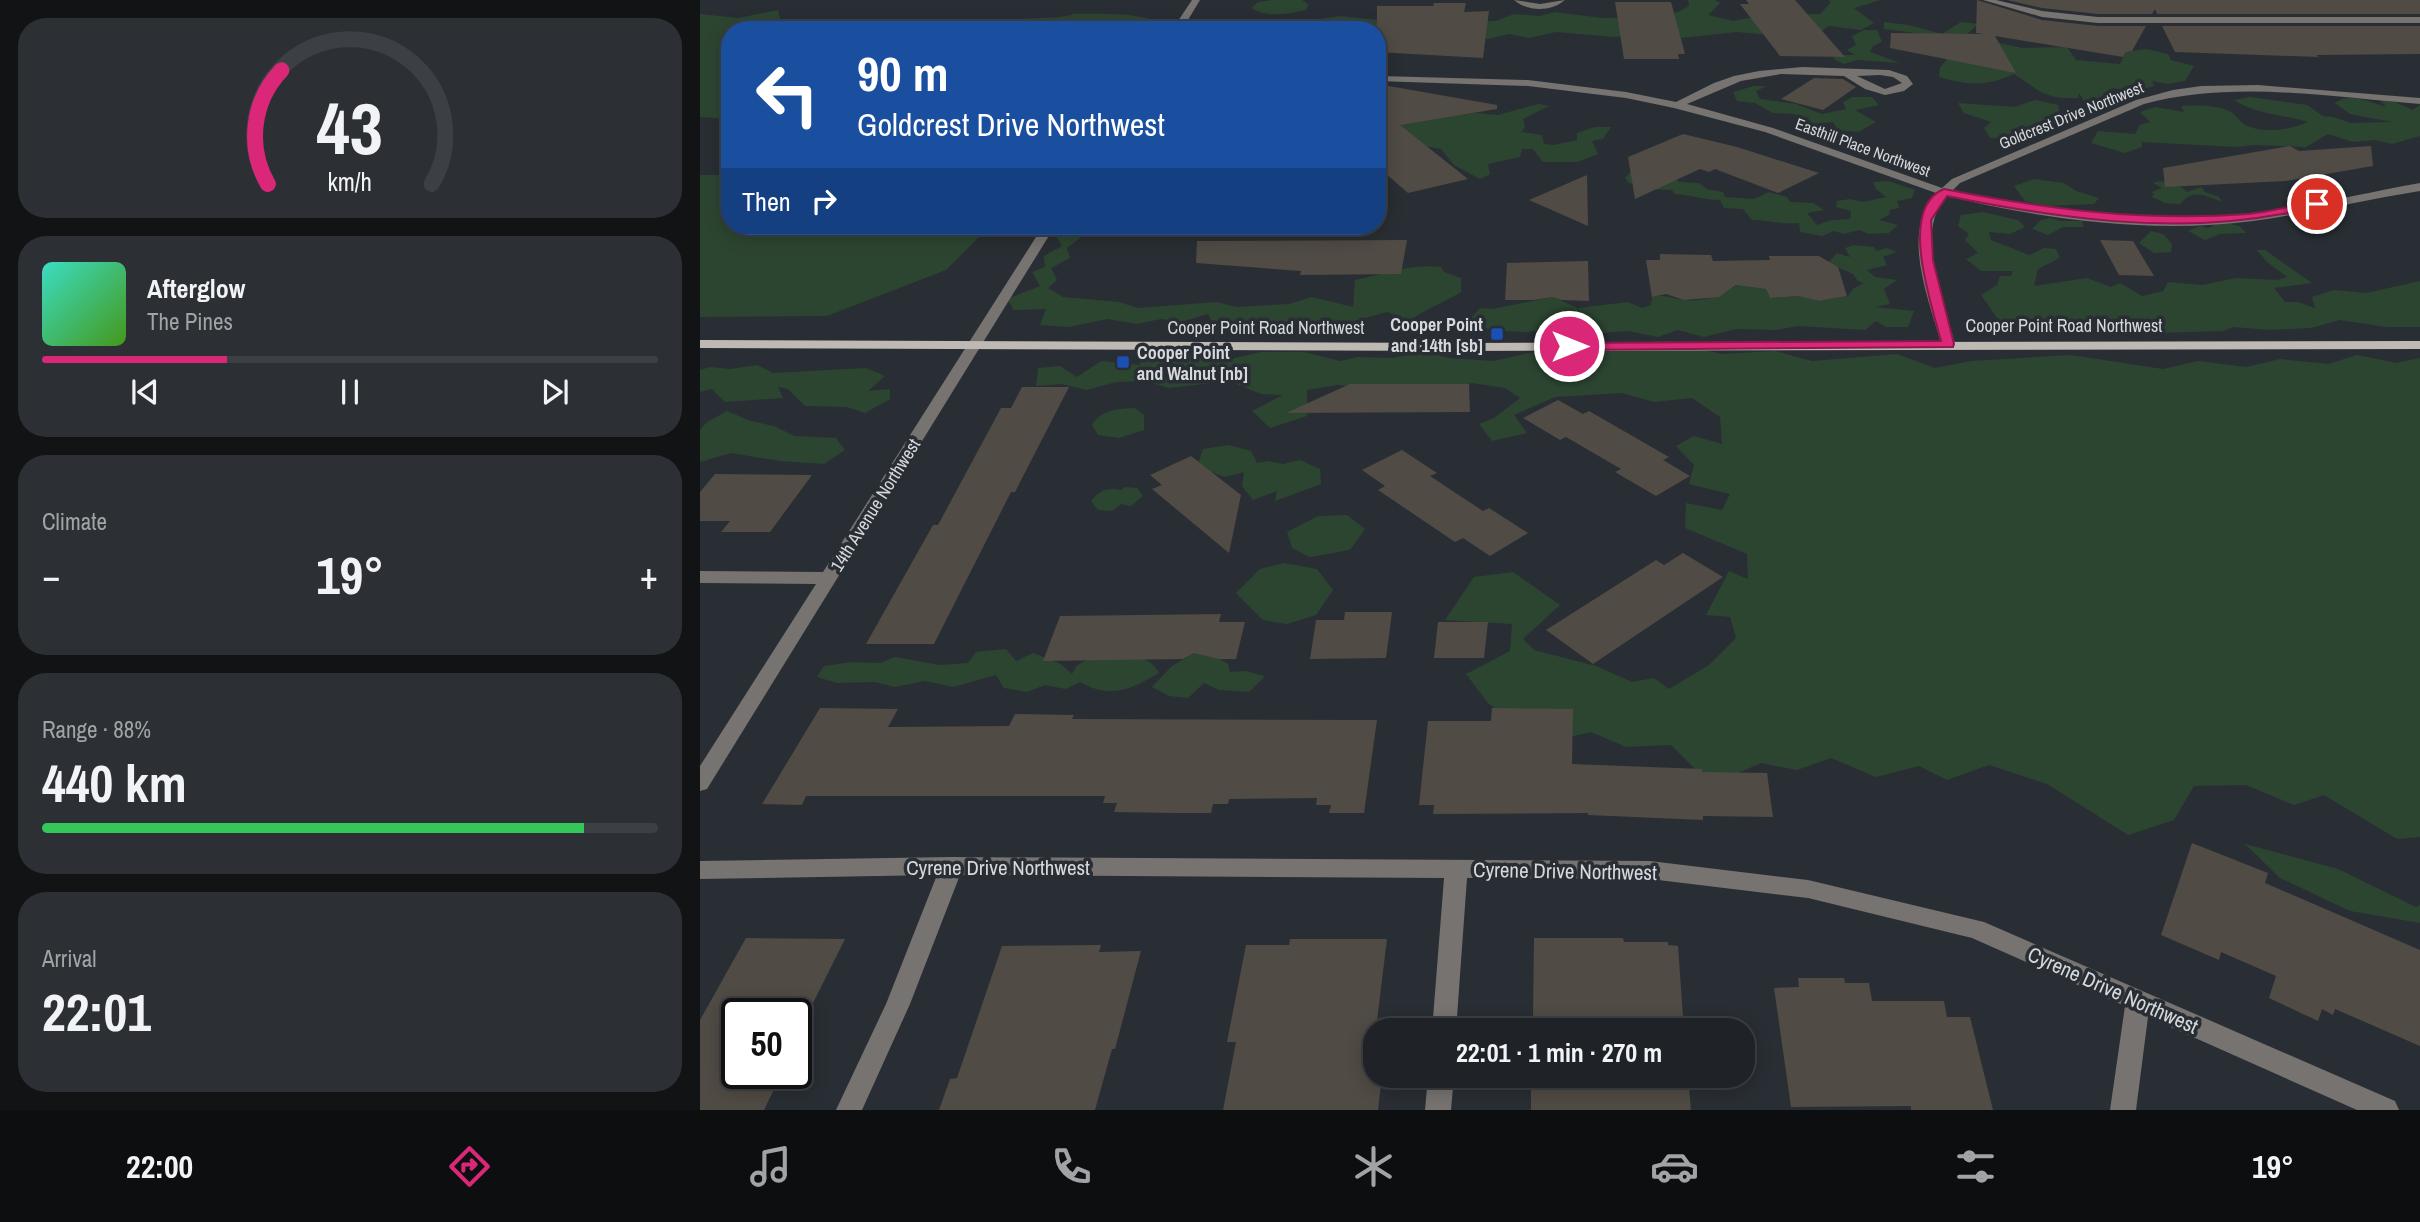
<!DOCTYPE html>
<html lang="en">
<head>
<meta charset="utf-8">
<style>
  :root { --surface:#1f2227; --page:#2c2f33; --text:#f1f3f6; --muted:#a1a4a7; --line:#3c3f44; --accent:#db2777 }
  body { margin:0; font-family:"Archivo Narrow",sans-serif; background:var(--page); color:var(--text); height:100vh; display:flex; flex-direction:column; font-size:26px; white-space:nowrap }
  * { box-sizing:border-box; margin:0 }
  p { font-size:23px; color:var(--muted) }
  .icon { flex:none; width:38px; height:38px; fill:none; stroke:currentColor; stroke-width:2; stroke-linecap:round; stroke-linejoin:round }
  .map { position:relative; flex:1; overflow:hidden }
  .drawer { display:flex; flex-direction:column; gap:18px; padding:18px; background:#111315; width:700px }
  .drawer>* { flex:none }
  .top-card { position:absolute; left:21px; top:21px; width:665px; height:214px; border-radius:28px; box-shadow:0 4px 18px #0003,0 0 0 2px var(--line); background:#1a4fa0; color:#fff; overflow:hidden }
  .speed { position:absolute; left:21px; top:998px; display:flex; gap:14px; font-size:35px; font-weight:700; text-align:center }
  .speed>* { display:grid; place-content:center; width:91px; height:91px; border-radius:50%; background:var(--surface); box-shadow:0 4px 18px #0003,0 0 0 2px var(--line); line-height:1 }
  .speed .limit { border:4px solid #111; border-radius:10px; background:#fff; color:#111 }
  .pin { position:absolute; display:grid; place-items:center; width:60px; height:60px; color:#fff; margin:-30px; border:4px solid #fff; border-radius:50%; box-shadow:0 2px 7px #0007 }
  .me { position:absolute; width:77px; margin:-38px; rotate:90deg; stroke-linejoin:round; filter:drop-shadow(0 0 5px #0008) }
  .turn { display:flex; align-items:center; gap:24px; height:147px; padding:0 21px; font-size:32px }
  .turn .icon { width:91px; height:91px; stroke-width:2.5 }
  .turn b { display:block; font-size:49px; line-height:60px }
  .then { display:flex; align-items:center; height:66px; padding:0 21px; background:#0003; gap:14px; font-size:26px }
  .big { font-size:52px; font-weight:800; line-height:1.1 }
  .drawer .widget { flex:1; display:flex; flex-direction:column; justify-content:center; gap:10px; min-width:0; padding:0 24px; border-radius:28px; background:var(--page) }
  .drawer .dial { align-items:center; gap:0 }
  .dial svg { height:182px; overflow:visible; fill:none; stroke:var(--line); stroke-width:7; stroke-linecap:round; text-anchor:middle }
  .dial text { fill:var(--text); stroke:none }
  .song { display:flex; align-items:center; gap:21px }
  .cover { width:84px; height:84px; border-radius:10px; background:linear-gradient(135deg,hsl(170 70% 55%),hsl(100 70% 35%)) }
  .played { height:7px; border-radius:4px; background:linear-gradient(90deg,var(--accent) 30%,var(--line) 30%) }
  .keys { display:flex; justify-content:space-around; direction:ltr }
  .heat { display:flex; justify-content:space-between; align-items:center; font-size:38px; direction:ltr }
  .charge { height:10px; border-radius:5px; background:linear-gradient(90deg,#34c759 88%,var(--line) 0) }
  .trip { position:absolute; left:663px; top:1018px; width:392px; height:70px; border-radius:28px; background:var(--surface); box-shadow:0 4px 18px #0003,0 0 0 2px var(--line); font-weight:800; line-height:70px; text-align:center }
  .dock { display:flex; height:112px; justify-content:space-around; align-items:center; background:#0c0e10; color:var(--muted) }
  .dock .icon { width:49px; height:49px }
  .dock .selected { color:var(--accent) }
  .dock b { font-size:32px; color:var(--text) }
  main { display:flex; flex:1; min-height:0 }
  .map>svg:first-child { display:block }
</style>
</head>
<body>
<main>
<section class="drawer">
<div class="widget dial"><svg viewBox="0 0 100 80">
<path d="M14 69A42 42 0 1 1 86 69"/>
<path d="M14 69A42 42 0 0 1 20 19" stroke="#db2777"/>
<text x="50" y="56" font-size="32" font-weight="700">43</text>
<text x="50" y="72" font-size="11">km/h</text>
</svg></div>
<div class="widget">
<div class="song"><i class="cover"></i><div><b>Afterglow</b><p>The Pines</p></div></div>
<div class="played"></div>
<div class="keys"><svg class="icon" aria-label="previous" viewBox="0 0 24 24"><path d="M18 5L8 12l10 7zM5 5v14"/></svg><svg class="icon" aria-label="pause" viewBox="0 0 24 24"><path d="M8 5v14M16 5v14"/></svg><svg class="icon" aria-label="next" viewBox="0 0 24 24"><path d="M6 5l10 7-10 7zM19 5v14"/></svg></div>
</div>
<div class="widget"><p>Climate</p>
<div class="heat"><a>−</a><b class="big">19°</b><a>+</a></div>
</div>
<div class="widget"><p>Range · 88%</p><b class="big">440 km</b><div class="charge"></div></div>
<div class="widget"><p>Arrival</p><b class="big">22:01</b></div>
</section>
<div class="map">
<svg width="1720" height="1110" viewBox="0 0 1720 1110">
  <rect width="100%" height="100%" fill="#292e34"/>
  <g fill="#2c4531">
    <path d="M572,0h30l6,4 -2,6c-19,4 -38,8 -55,-2l7,-6z"/>
    <polygon points="988,0 1015,0 1020,3 1008,15 1033,21 1064,15 1120,14 1131,2 1129,0 1181,0 1154,8 1174,23 1161,30 1129,26 1119,33 1069,35 1037,32 971,39 942,33 915,37 856,32 829,38 809,34 788,39 753,29 569,30 562,26 641,16 687,21 796,21 814,14 839,16 855,12 902,18 952,17 978,12 989,6"/>
    <polygon points="78,10 81,22 143,30 30,30 30,119 0,117 0,14 38,18"/>
    <path d="M373,14c21,0 68,-2 85,9l-38,7h-34l-1,-2 -79,2 13,-4 -10,-2 3,-4c16,-3 51,-1 61,-6z"/>
    <path d="M1184,22l25,3 33,9 19,-12 17,2 -13,12 57,12 45,-1 9,13 44,4 6,-12 20,-3 22,5 3,6 23,6 -9,15 -17,3 -16,-3 2,5 -18,5 -25,-3 3,4 -8,11 -18,4 -9,-14 -1,5c-34,1 -36,-6 -64,-24 -29,13 -45,11 -75,3l1,-10 12,-13 -29,-20 -39,-5z"/>
    <polygon points="1164,30 1177,30 1182,42 1173,46 1170,52 1200,63 1157,60 1144,64 1135,60 1133,55 1155,55 1147,50 1156,45 1152,36"/>
    <polygon points="1054,86 1067,86 1056,91 1060,99 1096,104 1122,114 1146,109 1143,102 1152,97 1172,97 1179,105 1155,110 1176,122 1158,132 1138,130 1133,122 1110,124 1094,114 1073,113 1055,103 1037,101 1033,92"/>
    <path d="M1550,97l57,8 16,11 10,1 18,6 41,-1 -42,-8 -15,-11c15,-11 35,-1 51,4l-6,-7 15,2 18,8 7,-5v31l-28,8 -17,-4 -22,2 -25,-8 -22,13 -52,-2 -18,2 -94,-5v5l-17,6 -34,-10 7,-12 37,3 5,-9 10,-3 -10,-10 15,-5 29,5 -3,-6c16,-1 36,-1 50,6 6,4 10,12 17,14 16,8 45,3 60,-4 -26,-8 -51,-7 -74,-22z"/>
    <polygon points="1335,100 1358,105 1361,122 1354,125 1333,124 1337,130 1313,131 1313,138 1290,138 1284,128 1291,122 1264,113 1258,103 1315,107"/>
    <polygon points="838,104 849,106 823,119 825,126 822,132 842,135 844,144 854,145 877,140 877,133 895,127 911,127 903,139 892,141 898,154 877,162 843,162 833,149 822,149 820,157 788,164 790,174 780,179 754,165 741,149 713,144 687,124 740,112 759,115 776,113 798,115"/>
    <path d="M933,169l42,8 4,5 20,1 8,6 16,3 2,5 29,2 15,-7 18,5 3,5 23,1 11,7 -17,3 10,12 15,-5 18,-1 1,-8 -15,-4 1,-6 13,-2 13,3 23,-5 -10,-8 -3,-7 15,-1 27,9 -3,8 -15,3 2,7 -10,2 1,4 -11,6 19,5 -9,8 -20,1 -10,-4 -15,4 -10,-3 -12,5 -22,-4 -1,-9c-17,2 -30,-3 -47,-3l-9,-11 -19,-1 -4,-8c-16,0 -29,-5 -45,-6l-3,-4 -23,-1 -5,-4 -15,-2 -4,-5z"/>
    <polygon points="0,175 30,175 30,226 290,226 246,270 127,316 0,317"/>
    <polygon points="1334,179 1364,183 1376,191 1399,198 1394,204 1345,206 1325,201 1314,186"/>
    <path d="M1460,181l19,4 8,7 14,-5 4,5 14,5 3,5c-17,-6 -28,-14 -42,2l-15,-1 -13,-6 2,-3 -2,-2 10,-4 -9,-5z"/>
    <polygon points="1283,212 1318,220 1325,227 1310,234 1289,232 1291,240 1329,255 1344,248 1356,249 1360,258 1338,269 1334,286 1387,278 1411,287 1420,283 1442,296 1463,291 1468,282 1503,285 1536,278 1577,280 1587,277 1567,262 1557,250 1565,250 1612,283 1574,288 1585,302 1598,302 1615,308 1612,297 1634,290 1666,293 1720,281 1720,327 1686,327 1640,320 1611,328 1570,330 1533,327 1523,331 1458,333 1418,327 1395,330 1319,327 1298,319 1281,295 1297,285 1300,276 1311,276 1313,271 1281,271 1266,259 1278,253 1265,240 1269,234 1258,226 1261,215"/>
    <polygon points="1350,218 1361,221 1382,221 1384,227 1363,227 1348,235 1332,229 1341,220"/>
    <polygon points="1521,222 1539,226 1546,233 1520,234 1505,240 1488,231 1500,226 1508,228"/>
    <path d="M364,226h24l-9,4 1,8 -13,10 3,10 -19,10 6,12 -9,8 15,9 56,5 19,6 79,-6 19,5 53,-3 23,-7 41,10 2,-27c30,-6 55,-17 86,-13l3,5 17,6v14c-17,11 -35,16 -51,29l-23,-9 -37,10 -22,-1 -20,5 -25,-4 -16,5 -29,-6 -23,6 -7,-13 -27,8 -20,-3 -24,5 -30,-5 -38,8 -29,-2 6,-16 -32,1 -7,-11 33,-13 -8,-14 13,-5 -1,-11 18,-10 -6,-10 15,-7z"/>
    <polygon points="1451,231 1463,234 1472,244 1471,252 1454,253 1439,243"/>
    <path d="M1153,245l21,2 2,4 11,-3 9,4 -13,5 4,8 -20,5 8,7 22,3 -13,9 6,15 -15,3 39,4 -6,16h-22l-10,-6 -11,9 -67,-4 -22,4 -40,-1 -32,8 -26,-7 -20,7 -30,-6 -26,2 -28,-5 -48,4 -31,-1 -19,-6 -5,-7 9,-10 12,1 61,-12 25,11 50,-6 14,6 9,-3 1,-8c13,-3 19,1 32,3 20,2 37,-4 53,-15l29,4 4,9 28,-2 21,5 29,-5 6,-8 10,-5 -6,-2 -5,-7 -25,-11 9,-10 13,4 -5,-9z"/>
    <polygon points="970,341 1021,354 1075,351 1112,361 1197,354 1235,368 1271,361 1371,355 1463,369 1498,361 1546,367 1580,359 1628,364 1657,355 1696,363 1720,358 1720,837 1697,839 1624,795 1594,805 1546,785 1494,786 1474,820 1428,835 1347,784 1289,765 1247,780 1219,766 1176,777 1131,758 1097,770 1061,763 1011,785 971,745 926,747 891,732 865,738 815,723 788,703 766,674 810,651 812,624 745,620 774,577 813,572 860,605 823,639 834,650 896,666 932,682 954,678 969,689 1009,665 1036,638 1030,617 1006,615 1029,571 1048,579 1047,554 985,528 986,503 1022,510 1030,494 989,484 994,465 976,446 994,436 1022,444 1020,417 992,398 954,402 922,393 855,397 814,415 827,433 792,441 779,424 794,418 820,398 805,388 772,383 739,393 637,385 607,390 607,416 570,428 552,411 583,395 561,394 529,381 469,388 446,381 416,382 387,390 361,384 336,386 338,368 360,366 377,377 401,361 440,365 442,353 488,353 531,359 560,352 604,352 640,361 658,357 693,358 725,351 749,358 793,361 839,351 875,350 915,343"/>
    <polygon points="57,365 73,373 166,368 185,376 168,391 190,389 190,399 165,413 147,407 105,406 88,389 78,387 83,398 25,402 12,389 0,392 0,370 10,367 30,369"/>
    <path d="M435,408l9,7v15l-25,8 -21,-3 -6,-10c10,-16 25,-16 43,-17z"/>
    <polygon points="27,411 51,421 74,426 95,436 136,438 145,450 124,464 80,461 31,453 0,462 0,430 7,422"/>
    <polygon points="529,445 551,451 557,463 569,461 583,464 600,460 620,469 621,484 575,501 577,491 553,500 542,486 544,472 525,477 497,467 503,449"/>
    <path d="M425,487l12,1 6,8 -12,10 -10,-2 -9,7 -14,-1 -7,-9c9,-11 16,-14 30,-11z"/>
    <polygon points="647,515 665,529 650,550 610,557 592,548 587,532 618,516"/>
    <polygon points="584,563 617,569 633,590 616,615 587,624 563,620 536,593 560,569"/>
    <path d="M306,649l10,12 17,-8 28,11 11,10c2,-3 3,-7 6,-9 18,-14 71,-16 81,8 -29,17 -49,26 -79,9l-15,7 -20,-4 -18,7 -23,-4 -8,-13 -43,12 -28,-6 -30,6 -20,-5 -38,1 -20,-6 7,-11 28,-4 28,1 15,-6 45,8 28,-2 8,-11z"/>
    <polygon points="494,653 514,656 528,664 530,672 545,671 565,676 549,692 519,690 504,683 488,698 469,696 452,687 472,666"/>
    <polygon points="1545,844 1638,869 1716,907 1720,905 1720,923 1650,911 1580,878"/>
  </g>
  <g fill="#504b44">
    <polygon points="1046,0 1095,0 1145,57 1080,56 1040,4 1049,4"/>
    <polygon points="1277,0 1342,20 1398,26 1446,26 1432,51 1426,52 1423,57 1295,36 1316,73 1190,48 1191,33 1284,34 1276,33"/>
    <polygon points="1307,0 1720,0 1720,14 1457,14 1455,9 1452,14 1398,14 1342,8"/>
    <polygon points="915,2 971,2 985,54 978,54 979,59 924,59"/>
    <polygon points="734,3 766,3 764,12 789,11 783,58 677,52 677,6 733,6"/>
    <polygon points="1462,26 1720,26 1720,54 1616,55 1619,57 1475,52"/>
    <polygon points="1114,78 1143,79 1156,87 1123,110 1081,99"/>
    <polygon points="677,84 797,105 797,109 700,125 768,179 708,193 677,166"/>
    <polygon points="983,134 1037,147 1119,173 1078,193 1015,169 1009,172 1000,169 935,199 928,157"/>
    <polygon points="1590,146 1599,151 1671,146 1673,166 1586,181 1465,187 1463,168"/>
    <polygon points="887,175 888,226 829,200"/>
    <polygon points="707,240 701,274 600,275 601,271 496,263 497,241"/>
    <polygon points="1400,240 1433,241 1454,276 1419,275"/>
    <polygon points="960,254 1011,255 1013,261 1070,260 1069,256 1119,256 1138,267 1147,296 1119,301 1098,296 1070,298 1066,289 1036,285 1019,297 984,300 966,294 952,297 946,260 960,260"/>
    <polygon points="888,261 889,301 861,300 853,297 834,300 805,300 807,263"/>
    <polygon points="650,384 769,384 770,412 586,413"/>
    <polygon points="322,387 369,387 315,492 311,492 234,644 166,644 233,525 238,525 301,408 311,408"/>
    <polygon points="858,400 883,414 889,411 969,457 963,460 990,476 956,496 915,472 921,469 866,437 860,440 823,418"/>
    <polygon points="702,450 737,473 730,476 783,511 789,508 828,533 790,556 763,538 755,542 678,490 685,486 662,470"/>
    <polygon points="491,456 541,495 529,553 452,489 462,485 450,475"/>
    <polygon points="15,474 112,475 70,532 21,532 30,521 0,521 0,492"/>
    <polygon points="983,553 1023,577 893,664 846,630 956,560 964,565"/>
    <polygon points="645,612 692,612 686,658 610,659 616,620 644,620"/>
    <polygon points="521,614 519,622 545,622 536,659 519,659 494,653 483,659 343,661 360,616"/>
    <polygon points="738,622 788,622 784,658 734,658"/>
    <polygon points="120,708 198,709 188,727 309,726 315,714 374,715 372,719 677,720 664,813 629,813 631,805 616,805 617,798 529,799 528,804 513,804 511,813 475,813 414,812 417,803 403,803 405,796 106,796 102,805 62,804"/>
    <polygon points="792,708 873,709 872,764 1002,769 1002,772 1067,773 1073,817 1003,816 1003,820 888,815 888,813 733,814 734,805 719,805 728,721 791,721"/>
    <polygon points="1492,843 1568,873 1565,883 1720,950 1720,1046 1635,1009 1633,1015 1622,1009 1618,1021 1569,998 1576,976 1521,952 1519,960 1461,935"/>
    <polygon points="46,938 145,939 108,1013 37,1013 37,1073 82,1073 64,1110 0,1110 0,1020"/>
    <polygon points="834,938 923,938 924,942 968,942 968,945 978,946 984,1031 828,1031 828,1016 833,1016"/>
    <polygon points="590,939 687,939 671,1070 676,1070 676,1076 682,1076 678,1110 523,1110 536,1042 527,1042 546,945 589,945"/>
    <polygon points="401,945 399,952 441,951 415,1049 412,1049 395,1110 239,1110 250,1079 257,1078 302,946"/>
    <polygon points="1098,978 1144,978 1145,983 1169,983 1172,1001 1244,1001 1247,1017 1270,1017 1293,1110 1211,1110 1211,1106 1091,1107 1074,988 1099,987"/>
    <polygon points="827,1076 988,1076 991,1110 831,1110 831,1090 827,1090"/>
  </g>
  <g fill="none" stroke-linecap="round" stroke-linejoin="round">
    <g fill="#767370" fill-rule="evenodd">
      <polygon points="492,0 500,0 482,30 472,30"/>
      <path d="M814,0l26,4 25,-4c-14,12 -37,12 -51,0z"/>
      <polygon points="1283,0 1296,0 1342,11 1398,17 1720,17 1720,23 1398,23 1342,17"/>
      <path d="M1102,67l87,3 18,6 6,8 -9,7 -19,4 -20,-6 -21,-13 -63,-2 -40,7 -54,23 86,24 169,60 10,-9 184,-79 37,-10 28,-4 57,-1 162,13v6c-91,-7 -186,-24 -276,0l-184,79 -7,7c96,24 199,35 298,23 57,-6 113,-20 169,-30v8c-56,9 -111,22 -167,30 -102,13 -207,-1 -306,-25 -34,36 -3,106 8,148l-7,4 -7,-4c-12,-46 -41,-110 -5,-151l-171,-61 -91,-24 -48,-10 -98,-12 -151,-5v-4l3,-1 148,4 98,12 50,10 38,-19 20,-7 25,-5zM1180,75l13,2 9,6 -17,6 -28,-13z"/>
      <polygon points="343,226 355,226 7,789 0,791 0,766 116,584 0,583 0,571 123,572"/>
      <polygon points="252,857 950,861 1108,880 1284,922 1695,1101 1699,1110 1657,1110 1448,1017 1436,1110 1410,1110 1425,1006 1272,938 1108,898 950,879 767,878 756,1031 732,1031 744,878 260,875 210,1004 162,1110 136,1110 186,1004 237,875 0,879 0,861"/>
      <polygon points="728,1076 754,1076 751,1110 725,1110"/>
    </g>
    <polygon fill="#bfb9b3" fill-rule="evenodd" points="0,340 761,343 1720,341 1720,349 761,351 0,348"/>
  </g>
  <path fill="#db2777" stroke="#8e194d" stroke-width="2" d="M1244,189c101,20 201,33 304,25 23,-2 46,-9 69,-13l5,3c-9,8 -28,8 -40,10 -111,21 -226,4 -335,-18l-16,24 2,40 21,84 -1,3 -384,3 -6,-4 6,-3 372,-2c-9,-36 -44,-133 3,-152z"/>
  <g fill="#1a4fb4" stroke="#292e34" stroke-width="2.5">
    <rect x="790" y="327" width="14" height="14" rx="3.5"/>
    <rect x="416" y="355" width="14" height="14" rx="3.5"/>
  </g>
  <g text-anchor="middle" dominant-baseline="central" stroke-width="7" stroke-linejoin="round" paint-order="stroke">
    <g font-size="16" fill="#d5d8dc" stroke="#292e34">
      <text transform="translate(1371 115) rotate(-22)">Goldcrest Drive Northwest</text>
      <text transform="translate(1163 147) rotate(20)">Easthill Place Northwest</text>
    </g>
    <g font-size="18" font-weight="bold" fill="#d5d8dc" stroke="#292e34" text-anchor="end">
      <text x="783" y="324">Cooper Point<tspan x="783" dy="21">and 14th [sb]</tspan></text>
      <text x="437" y="352" text-anchor="start">Cooper Point<tspan x="437" dy="21">and Walnut [nb]</tspan></text>
    </g>
    <g font-size="18" fill="#d5d8dc" stroke="#292e34">
      <text x="1364" y="325">Cooper Point Road Northwest</text>
      <text x="566" y="327">Cooper Point Road Northwest</text>
      <text transform="translate(175 505) rotate(-58)">14th Avenue Northwest</text>
    </g>
    <g font-size="21" fill="#d5d8dc" stroke="#292e34">
      <text x="298" y="867">Cyrene Drive Northwest</text>
      <text transform="translate(865 871) rotate(1)">Cyrene Drive Northwest</text>
      <text transform="translate(1413 990) rotate(24)">Cyrene Drive Northwest</text>
    </g>
  </g>
</svg>
<div class="speed"><div class="limit">50</div></div>
<div class="pin" style="left:1617px;top:204px;background:#d93025"><svg class="icon" aria-label="arrive" viewBox="0 0 24 24"><path d="M6 21V4h12l-3 4 3 4H6"/></svg></div>
<svg class="me" style="left:869px;top:346px" viewBox="-20 -20 40 40"><circle r="17" fill="#db2777" stroke="#fff" stroke-width="3"/><path d="M0-11L8 9 0 5-8 9z" fill="#fff"/></svg>
<div class="trip">22:01 · 1 min · 270 m</div>
<div class="top-card">
<div class="turn"><svg class="icon" aria-label="left" viewBox="0 0 24 24"><path d="M17 20v-9H6M10 6l-5 5 5 5"/></svg><div><b>90 m</b>Goldcrest Drive Northwest</div></div>
<div class="then">Then<svg class="icon" aria-label="right" viewBox="0 0 24 24"><path d="M7 20v-9h11M14 6l5 5-5 5"/></svg></div>
</div>
</div>
</main>
<nav class="dock">
<b>22:00</b>
<svg class="icon selected" aria-label="directions" viewBox="0 0 24 24"><path d="M12 3l9 9-9 9-9-9zM9 14v-3h6M13 9l2 2-2 2"/></svg>
<svg class="icon" aria-label="music" viewBox="0 0 24 24"><path d="M9 18V5l10-2v13"/><circle cx="6" cy="18" r="3"/><circle cx="16" cy="16" r="3"/></svg>
<svg class="icon" aria-label="phone" viewBox="0 0 24 24"><path d="M5 4h4l2 5-3 2q2 4 5 5l2-3 5 2v4C11 20 4 13 5 4z"/></svg>
<svg class="icon" aria-label="climate" viewBox="0 0 24 24"><path d="M12 3v18M4 7l16 10M4 17L20 7"/></svg>
<svg class="icon" aria-label="car" viewBox="0 0 24 24"><path d="M5 17H2v-5l4-1 3-4h7l3 4 3 1v5h-3M9 17h6M6 11h13"/><circle cx="7" cy="17" r="2"/><circle cx="17" cy="17" r="2"/></svg>
<svg class="icon" aria-label="filters" viewBox="0 0 24 24"><path d="M4 7h16M4 17h16"/><circle cx="9" cy="7" r="2"/><circle cx="15" cy="17" r="2"/></svg>
<b>19°</b>
</nav>
</body>
</html>
